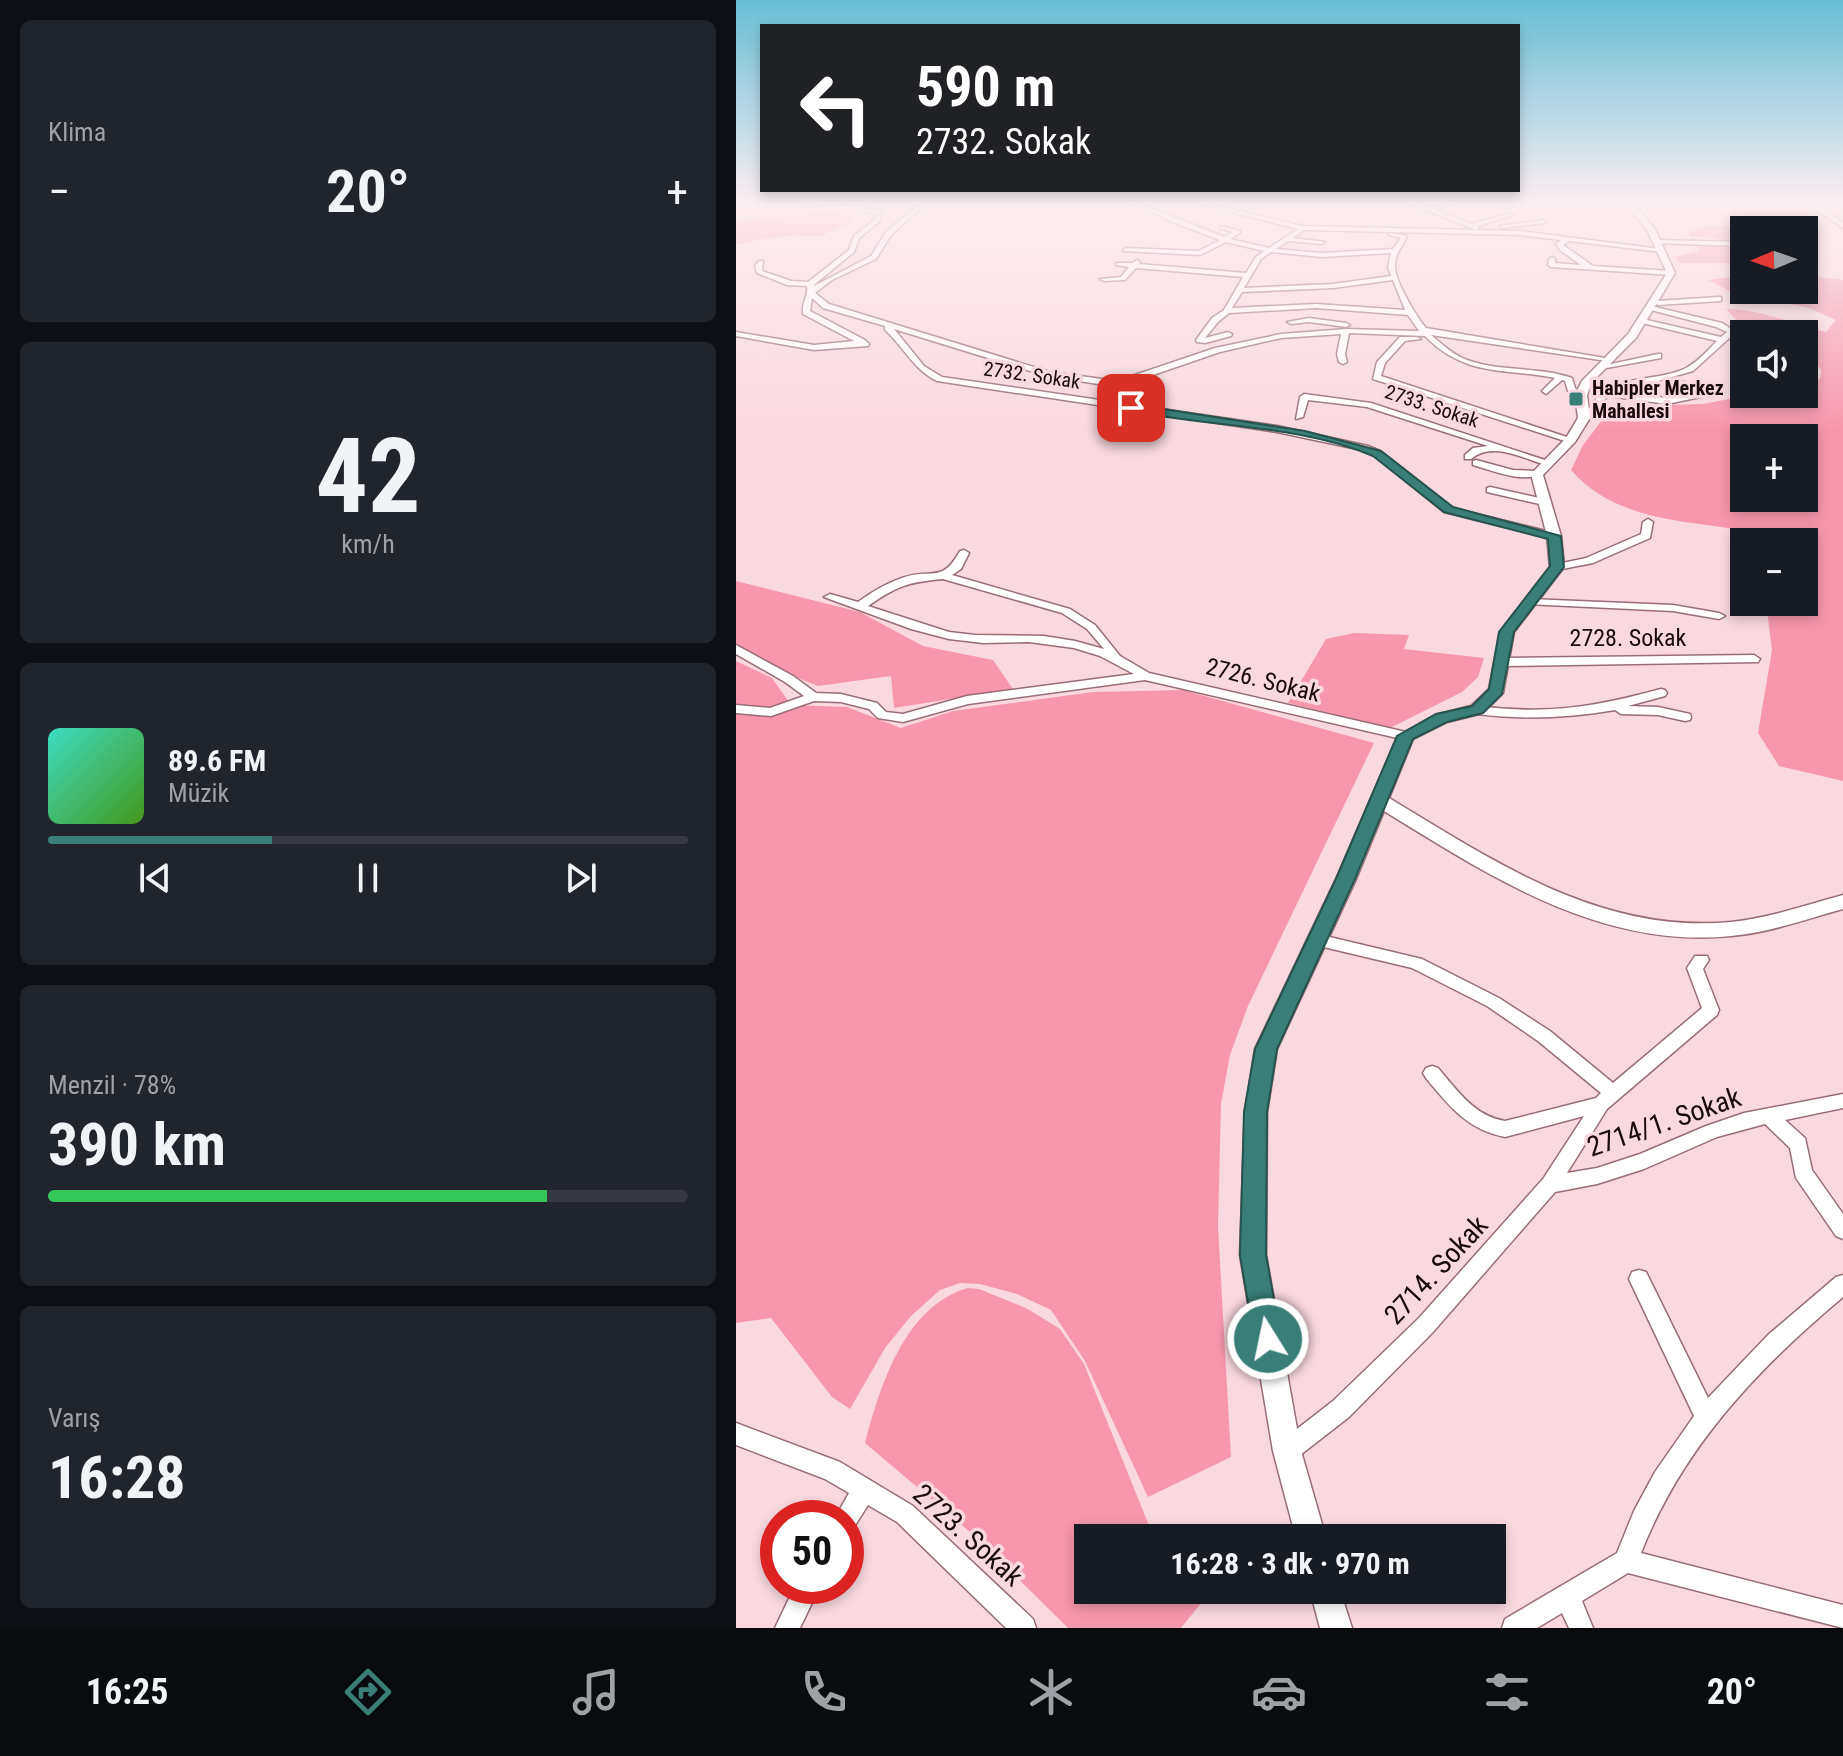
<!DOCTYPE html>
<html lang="tr">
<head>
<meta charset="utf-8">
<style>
  :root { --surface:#171b24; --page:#20242c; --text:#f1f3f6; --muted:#9ea1a6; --line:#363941; --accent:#397f78 }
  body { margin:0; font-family:"Roboto Condensed",sans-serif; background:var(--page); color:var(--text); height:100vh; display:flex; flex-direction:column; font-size:30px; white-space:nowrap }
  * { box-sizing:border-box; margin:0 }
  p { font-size:26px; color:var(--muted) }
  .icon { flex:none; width:44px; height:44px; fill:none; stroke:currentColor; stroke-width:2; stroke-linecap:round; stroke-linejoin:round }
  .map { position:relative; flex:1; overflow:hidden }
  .panel { display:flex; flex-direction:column; gap:20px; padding:20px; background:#0d0f14; width:736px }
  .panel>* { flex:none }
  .top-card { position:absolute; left:24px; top:24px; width:760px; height:168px; border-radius:0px; box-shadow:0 4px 12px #0003; background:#202124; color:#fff; overflow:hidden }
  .needle { width:52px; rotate:268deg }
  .tools { position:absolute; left:994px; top:216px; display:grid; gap:16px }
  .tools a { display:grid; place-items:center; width:88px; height:88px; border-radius:0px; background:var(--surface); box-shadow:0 4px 12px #0003; font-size:40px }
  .speed { position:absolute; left:24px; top:1500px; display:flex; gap:16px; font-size:40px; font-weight:700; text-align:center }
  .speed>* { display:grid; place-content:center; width:104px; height:104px; border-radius:50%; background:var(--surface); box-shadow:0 4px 12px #0003; line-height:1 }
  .speed .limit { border:12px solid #d22; background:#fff; color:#111 }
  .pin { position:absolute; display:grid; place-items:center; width:68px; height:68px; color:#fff; margin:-34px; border-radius:16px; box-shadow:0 4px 12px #0006 }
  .me { position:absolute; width:88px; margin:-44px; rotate:350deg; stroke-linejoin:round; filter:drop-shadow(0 0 6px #0008) }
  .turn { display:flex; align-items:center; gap:28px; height:168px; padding:0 24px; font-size:36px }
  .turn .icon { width:104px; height:104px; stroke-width:2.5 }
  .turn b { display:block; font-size:56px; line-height:68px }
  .big { font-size:60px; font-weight:700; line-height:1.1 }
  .panel .card { flex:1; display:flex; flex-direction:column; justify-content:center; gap:12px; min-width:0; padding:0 28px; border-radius:12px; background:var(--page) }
  .panel .dial { align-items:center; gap:0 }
  .dial b { font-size:104px; line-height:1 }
  .song { display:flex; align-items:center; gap:24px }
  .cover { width:96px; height:96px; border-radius:12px; background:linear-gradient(135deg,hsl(170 70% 55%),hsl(100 70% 35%)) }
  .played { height:8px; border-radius:4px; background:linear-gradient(90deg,var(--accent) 35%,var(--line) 35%) }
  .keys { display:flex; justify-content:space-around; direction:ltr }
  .heat { display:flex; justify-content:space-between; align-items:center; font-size:44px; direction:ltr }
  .charge { height:12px; border-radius:6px; background:linear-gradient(90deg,#34c759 78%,var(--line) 0) }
  .trip { position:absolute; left:338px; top:1524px; width:432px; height:80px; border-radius:0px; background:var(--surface); box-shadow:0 4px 12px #0003; font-weight:700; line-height:80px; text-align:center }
  .tabs { display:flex; height:128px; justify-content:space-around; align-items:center; background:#090b0e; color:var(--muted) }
  .tabs .icon { width:56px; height:56px }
  .tabs .on { color:var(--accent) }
  .tabs b { font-size:36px; color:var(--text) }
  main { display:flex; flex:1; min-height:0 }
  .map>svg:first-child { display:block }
</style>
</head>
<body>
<main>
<section class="panel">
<div class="card"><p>Klima</p>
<div class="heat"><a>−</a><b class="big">20°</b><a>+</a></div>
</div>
<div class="card dial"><b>42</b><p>km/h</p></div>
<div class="card">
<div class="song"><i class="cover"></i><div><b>89.6 FM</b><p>Müzik</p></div></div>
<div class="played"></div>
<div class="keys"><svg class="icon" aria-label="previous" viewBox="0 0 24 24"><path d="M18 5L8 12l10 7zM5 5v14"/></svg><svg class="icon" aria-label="pause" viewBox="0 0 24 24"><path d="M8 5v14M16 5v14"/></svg><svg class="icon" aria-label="next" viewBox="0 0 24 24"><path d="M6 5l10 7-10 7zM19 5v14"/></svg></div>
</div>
<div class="card"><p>Menzil · 78%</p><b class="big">390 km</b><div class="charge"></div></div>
<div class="card"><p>Varış</p><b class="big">16:28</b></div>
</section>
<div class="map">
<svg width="1107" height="1628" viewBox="0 0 1107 1628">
  <rect width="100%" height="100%" fill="#f9d9df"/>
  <g fill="#f797ad" fill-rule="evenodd">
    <polygon points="118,209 114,223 84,236 54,235 0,244 0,221"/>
    <polygon points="987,225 1019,225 1035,230 1008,230 1008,242 953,236 953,232 962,230 960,227"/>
    <polygon points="963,242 1008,245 1008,272 1005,263 944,263 939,257 964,251 961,246"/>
    <path d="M1008,275v15h60v-15l39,5v501l-64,-15 -21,-33 14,-83 -6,-48h38v-60h-49l-14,-12c-61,-10 -126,-10 -170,-60l12,-25 23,-30 22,-9 75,-2 52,-10h49v-13l16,-2 1,-9 -7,-10 -10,-4v-22h-55l-23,-25c34,0 66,15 100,23l10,-12 -27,-12 -78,-16 -23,-12zM1008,438h60v60h-60z"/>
    <polygon points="0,581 124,612 187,646 257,660 277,689 158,708 155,676 82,686 0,653"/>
    <polygon points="618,633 673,635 668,649 748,658 742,677 726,692 654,728 552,703 590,639"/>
    <polygon points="0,661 36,678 55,705 111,707 165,728 217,711 357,692 447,690 638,743 512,1006 494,1055 485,1104 482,1226 495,1457 412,1497 349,1361 315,1310 281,1294 244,1284 224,1283 204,1290 175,1316 149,1348 114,1409 96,1397 35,1318 0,1323"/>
    <path d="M232,1288l11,1 47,19 34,21 24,35 70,174h-66v52h103l11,12 -21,26h-113l-92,-91 -111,-94c15,-56 39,-137 103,-155z"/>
  </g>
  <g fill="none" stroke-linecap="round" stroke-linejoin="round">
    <polyline stroke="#44cabc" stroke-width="2" points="1102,204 1107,208"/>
    <g stroke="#9a6d76" stroke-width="3">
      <g id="minor">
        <path d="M184,204h6l-35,31 -15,24 -44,21 -17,13 14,11 221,68 67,9 98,-33 66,-14 65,-5 73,2 -11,-16 -92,-7 -87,5 -11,9 -13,16 23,-6 4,2 -1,2 -26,7 -8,-1 -1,-2 16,-22 12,-8 19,-33 -107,-9 -11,12 -21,1 -4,-2 21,-2 8,-10 -13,-2v-2h16l5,-3 3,2 -1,2 107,9 10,-16 8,-6 -38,-9 -26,13 -77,-4 2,-3 74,3 21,-11 -50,-19 -36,-17h7l83,33 9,-5 -13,-4v-2l20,5v2l-10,6 39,9 29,-19 -98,-25h9l94,22 217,5 140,18 2,3 -93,-11 -6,4 30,21 78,5 3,2 -3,2 -120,-8 -3,-2 1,-6 3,-2 3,2v4l26,2 -21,-15 -4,-6 5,-4 -41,-5 -216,-5 -11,8 32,4 -3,2 -34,-3 -12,8 46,4 71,-4 8,-11 -12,-3v-2l18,3c-3,8 -12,17 -12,29 -1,15 21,51 31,63l185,31 -4,2 -176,-26c11,9 22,20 36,25 33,12 71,6 105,18l3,10 10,7 -4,3 -13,-7 -3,-10 -3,-1 -16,14 -4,-3 13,-13c-52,-10 -90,-1 -130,-42l-76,-3 -4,21 2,8 -4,2 -4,-2 -2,-8 4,-20 -60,4 -61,14 -102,35 -72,-11 -152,-47 30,37 18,11 335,49 91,20 12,5 72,57 106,26v4l-4,1 -110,-27 -70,-57 -12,-5 -85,-18 -340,-51c-24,-12 -33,-34 -52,-51v-4l-62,-18 -11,-10 -2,13 55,29 4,4 -1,2 -54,4 -78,-14v-4l78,13 40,-4 -51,-27c-2,-11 6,-18 4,-28l-20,-1 -30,-12 -2,-7 4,-5h4l-1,10 29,10 17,1 41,-32 5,-14 20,-16 3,-6 -22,-5 -48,2 -2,-3 50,-3 27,7 -3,10 -20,16 -5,14 -40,33v1l57,-30 15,-24zM535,252l51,5 69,-4 -3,14 3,9 -58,8 -89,4 17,-29zM657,280l12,30 -89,-6 -84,4 10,-16 91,-4z"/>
        <polygon points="675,204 682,204 694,208 716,204 699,210 736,224 774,213 777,215 742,226 743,228 740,230"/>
        <polygon points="808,220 810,223 766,228 763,226"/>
        <polygon points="919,240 1008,242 1008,246 917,243"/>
        <polygon points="982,297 985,297 985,301 922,305 918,303 922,301"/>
        <path d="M911,305l75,18 14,9 -43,39 -35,10c12,1 29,-1 38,4l-1,2c-31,4 -49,-9 -80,5l52,6 44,-7 4,3 -48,10 -59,-8c-10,9 -11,24 -27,24v-4c11,-7 13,-19 25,-26 24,-14 53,-10 78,-21 13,-6 23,-18 33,-28l-79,-19v-4l83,19 6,-5 -11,-5 -69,-18z"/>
        <polygon points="573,318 610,323 614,325 610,327 573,322 555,324 551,322"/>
        <polygon points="664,337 681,337 685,339 669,341 649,363 645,376 840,440 832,442 637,379 641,362"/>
        <polygon points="922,354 925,354 925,358 865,369 861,367"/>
        <path d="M568,394l67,9 180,59 -5,3c-24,-7 -54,-24 -75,-6h-6v-4l8,-7 15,-2 -121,-39 -59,-7 -5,17 -7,2 4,-22z"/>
        <path d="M740,460l37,10 24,1 5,3c-20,9 -49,-3 -69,-9v-4z"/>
        <polygon points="754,487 812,500 813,502 808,505 751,492 751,488"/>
        <polygon points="912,519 917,522 914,538 857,563 821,570 816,567 817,565 850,558 905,534 907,522"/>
        <path d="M228,550l5,3 -8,16 -9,6 118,34 25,16 25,31 29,17 257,59 6,4 -6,4 -261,-60 -177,24 -65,18 -25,-4 -9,-9 -28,-7 -27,-1 -43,15 -35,-3v-8l34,3 34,-12 -19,-14 -49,-28v-9l57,31 23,17 25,1 36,9 9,9 17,2 64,-18 167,-22 -34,-18 -26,-8 -45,-6 -46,1 -34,-4 -38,-10 -87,-32 6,-3 28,8c14,-10 27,-18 44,-24 30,-11 39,7 58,-27zM207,579l119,34 25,16 17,20 -29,-8 -31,-5 -69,-1 -26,-3 -81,-26c29,-20 40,-24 75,-27z"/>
        <polygon points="794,599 937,605 983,613 989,616 983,619 937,611 790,604 788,602"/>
        <polygon points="1018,655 1024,659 1022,662 766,666 760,662 766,658"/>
        <path d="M925,689l4,1 2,3 -2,3 -37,10 30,1 32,7 1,3 -1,3 -5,1 -27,-6 -37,-1 -6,-4c-46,8 -91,10 -138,4l-6,-4 6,-4c69,9 118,1 184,-17z"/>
        <path d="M581,934l105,25 77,39 51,33 63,52 89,-75 -15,-40 8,-12h12l2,4 -6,9 16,41 -2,5 -110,94 -40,64 30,-5 43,-14 66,-28 38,-13 99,-19v14l-58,12 20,18 7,32 31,44v25l-7,-3 -40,-58 -6,-30 -25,-24 -48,13 -73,32 -47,15 -42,8 -122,140 -84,85 -54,42 -8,3 -8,-3 -3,-8 3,-8 54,-42 86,-83 124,-139 41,-63 -79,21c-37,-7 -56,-31 -79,-59l-3,-5 3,-5 6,-2 6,2c19,22 36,48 67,53l91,-23 5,-5 -63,-52 -51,-35 -75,-38 -101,-24 -2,-4 2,-4z"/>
        <path d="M903,1270l7,2 62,126 60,-63 68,-58 7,-2v22c-85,71 -161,151 -202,256l202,52v23l-215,-55 -46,28 11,27h-24l-7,-15 -25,15h-35l3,-9 112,-66 17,-42 21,-39 39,-56 -65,-137 3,-7z"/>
        <polygon points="0,1423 104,1462 177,1506 297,1619 300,1628 270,1628 161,1522 132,1505 118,1527 110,1531 110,1518 99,1518 113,1493 89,1479 0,1445"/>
        <polygon points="59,1586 84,1586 64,1628 39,1628"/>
      </g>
    </g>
    <g stroke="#9a6d76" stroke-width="3">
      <g id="major">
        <path d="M890,204h8l21,25 20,44 -39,65 -44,44 -5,13 3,23 -15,24 -32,33 18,61 3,31 -50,65 -11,61 -20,20 -36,9 -34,17 -24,59c106,64 212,136 342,124 38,-4 75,-17 112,-27v14c-37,10 -74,24 -112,27 -131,13 -241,-60 -347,-125l-28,68 -79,170 -10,63 -1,143 35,196 25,87h-30l-23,-87 -33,-196 5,-143 10,-63 81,-170 62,-143 38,-21 35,-9 18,-17 11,-57 50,-65 -3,-31 -16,-62 35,-36 12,-20 -3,-23 7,-14 46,-47 39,-61 -20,-43z"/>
        <polygon points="1071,204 1079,204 1107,222 1107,228"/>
        <polygon points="574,1590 604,1590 616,1628 584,1628"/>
      </g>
    </g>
    <use href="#minor" fill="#fff" fill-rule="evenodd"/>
    <use href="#major" fill="#fff" fill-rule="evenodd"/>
  </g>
  <linearGradient id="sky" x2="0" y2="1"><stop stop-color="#66bdd6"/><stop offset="0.47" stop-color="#fceef1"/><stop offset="1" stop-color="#fceef1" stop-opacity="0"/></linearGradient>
  <rect width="1107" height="431" fill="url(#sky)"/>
  <path fill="#397f78" stroke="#25534e" stroke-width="2" d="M395,404l174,27 76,20 72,56 108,29 3,31 -50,65 -12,62 -19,19 -36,9 -34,17 -58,140 -78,170 -10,63 -1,143 15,84 -4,9 -9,4 -10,-4 -4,-9 -14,-84 4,-143 11,-63 81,-170 61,-143 39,-22 36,-8 17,-17 10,-57 51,-66 -2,-27 -104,-27 -71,-56c-74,-32 -168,-29 -246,-46v-5z"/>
  <rect fill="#397f78" stroke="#f9d9df" stroke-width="3" x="832" y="391" width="16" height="16" rx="4"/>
  <g text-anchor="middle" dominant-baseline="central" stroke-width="7" stroke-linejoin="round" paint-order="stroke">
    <g font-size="20" fill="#1a0a0d" stroke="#f9d9df">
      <text transform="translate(296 375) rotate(8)">2732. Sokak</text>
      <text transform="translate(696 406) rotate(18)">2733. Sokak</text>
    </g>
    <g font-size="20" font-weight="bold" fill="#1a0a0d" stroke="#f9d9df" text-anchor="start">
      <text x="856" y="388">Habipler Merkez<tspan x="856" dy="23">Mahallesi</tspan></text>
    </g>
    <g font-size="24" fill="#1a0a0d" stroke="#f9d9df">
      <text x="892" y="638">2728. Sokak</text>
      <text transform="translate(527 680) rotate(14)">2726. Sokak</text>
    </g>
    <g font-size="28" fill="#1a0a0d" stroke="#f9d9df">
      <text transform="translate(928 1122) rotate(-19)">2714/1. Sokak</text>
      <text transform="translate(700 1270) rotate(-47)">2714. Sokak</text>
      <text transform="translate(232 1535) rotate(42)">2723. Sokak</text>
    </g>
  </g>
</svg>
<div class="tools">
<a><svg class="needle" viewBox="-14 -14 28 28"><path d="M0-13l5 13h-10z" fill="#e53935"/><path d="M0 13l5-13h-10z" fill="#9ea1a6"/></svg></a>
<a><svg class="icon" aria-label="sound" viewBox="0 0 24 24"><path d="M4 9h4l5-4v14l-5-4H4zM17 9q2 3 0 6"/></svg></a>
<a>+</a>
<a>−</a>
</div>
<div class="speed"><div class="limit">50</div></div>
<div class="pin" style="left:395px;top:408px;background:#d93025"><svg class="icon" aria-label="arrive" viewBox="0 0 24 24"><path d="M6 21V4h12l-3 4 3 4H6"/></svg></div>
<svg class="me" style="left:532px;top:1339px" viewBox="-20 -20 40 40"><circle r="17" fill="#397f78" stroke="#fff" stroke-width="3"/><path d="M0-11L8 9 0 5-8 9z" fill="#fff"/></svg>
<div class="trip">16:28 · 3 dk · 970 m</div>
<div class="top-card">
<div class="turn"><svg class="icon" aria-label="left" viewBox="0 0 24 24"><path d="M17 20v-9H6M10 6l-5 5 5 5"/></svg><div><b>590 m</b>2732. Sokak</div></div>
</div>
</div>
</main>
<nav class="tabs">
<b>16:25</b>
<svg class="icon on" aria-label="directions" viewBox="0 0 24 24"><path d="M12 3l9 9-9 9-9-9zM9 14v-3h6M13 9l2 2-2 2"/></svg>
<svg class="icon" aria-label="music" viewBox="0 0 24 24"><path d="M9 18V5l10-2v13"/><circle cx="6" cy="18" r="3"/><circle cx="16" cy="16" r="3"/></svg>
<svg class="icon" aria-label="phone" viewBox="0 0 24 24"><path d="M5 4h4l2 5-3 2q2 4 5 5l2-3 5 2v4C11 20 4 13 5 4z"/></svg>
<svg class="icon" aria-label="climate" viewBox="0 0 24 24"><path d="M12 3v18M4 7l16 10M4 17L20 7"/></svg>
<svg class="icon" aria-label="car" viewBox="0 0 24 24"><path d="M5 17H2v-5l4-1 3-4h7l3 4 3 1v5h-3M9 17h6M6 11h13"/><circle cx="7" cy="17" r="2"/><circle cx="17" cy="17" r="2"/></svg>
<svg class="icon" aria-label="filters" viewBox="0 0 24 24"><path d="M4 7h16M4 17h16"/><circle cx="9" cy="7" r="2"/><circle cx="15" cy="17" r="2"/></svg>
<b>20°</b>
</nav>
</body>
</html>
